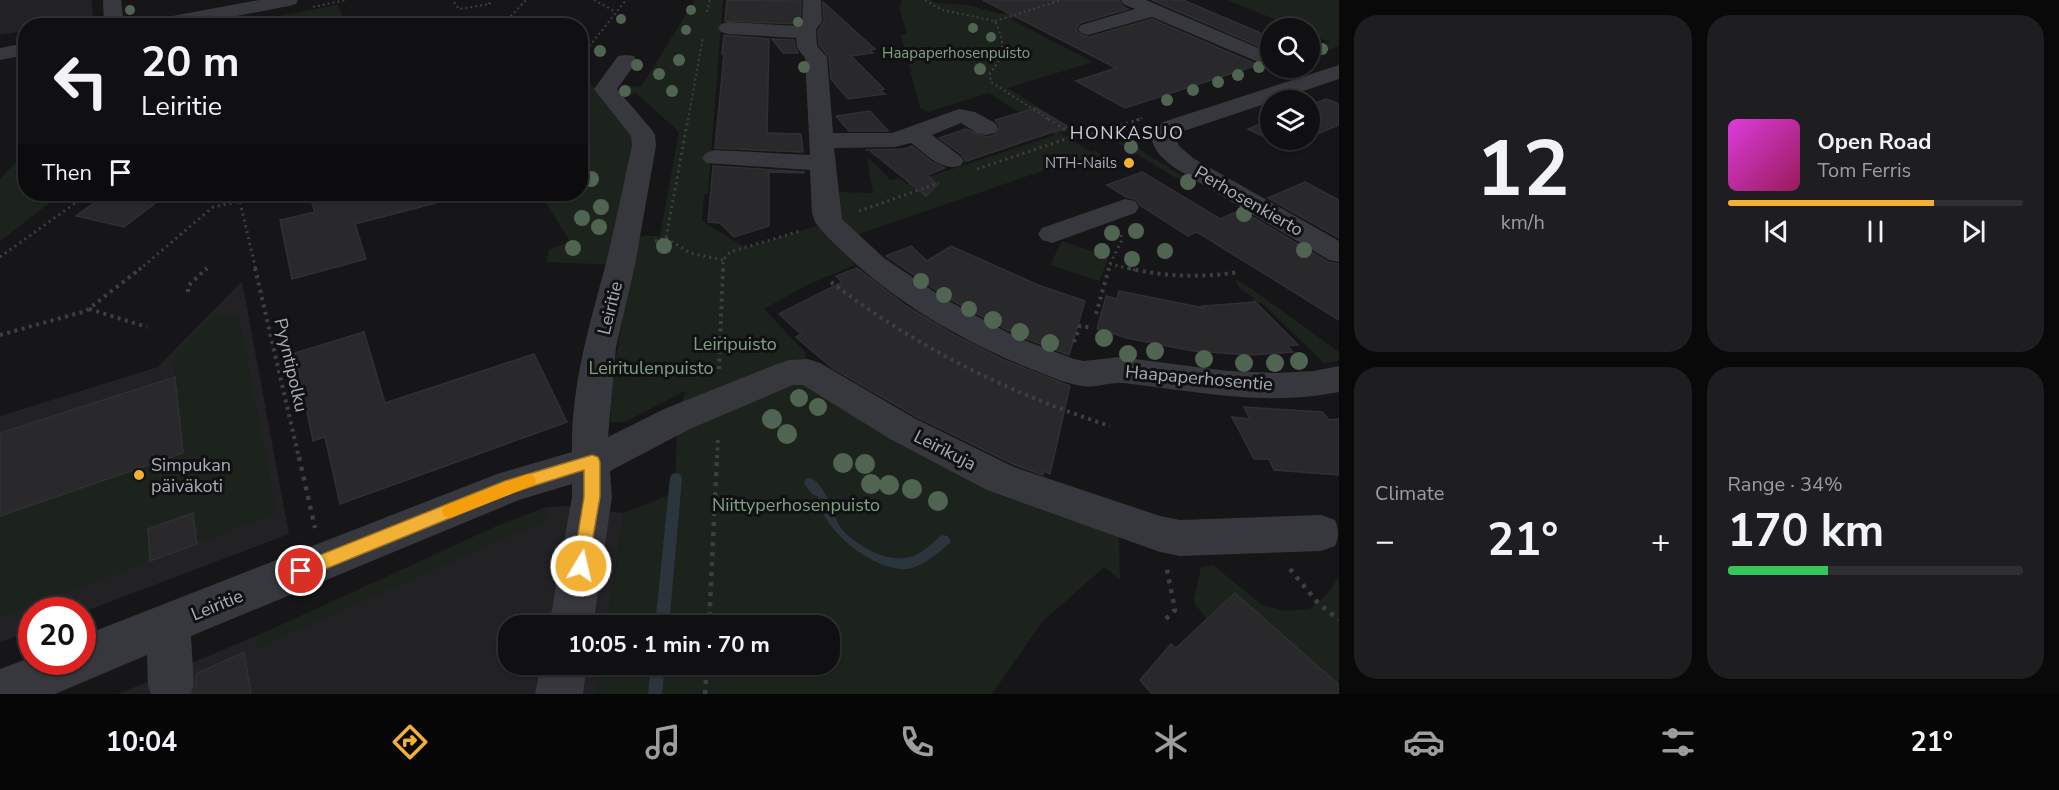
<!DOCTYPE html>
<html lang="en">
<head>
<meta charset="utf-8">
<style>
  :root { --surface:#101012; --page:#1e1e20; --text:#f1f3f6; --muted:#9c9d9f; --line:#303032; --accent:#f2b134 }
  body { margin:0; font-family:"Nunito Sans",sans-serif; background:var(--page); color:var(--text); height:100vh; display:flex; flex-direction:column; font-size:22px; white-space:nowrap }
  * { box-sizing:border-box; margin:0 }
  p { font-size:20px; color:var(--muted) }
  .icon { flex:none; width:33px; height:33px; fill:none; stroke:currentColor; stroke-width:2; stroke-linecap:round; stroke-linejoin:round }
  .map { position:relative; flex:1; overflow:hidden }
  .side { display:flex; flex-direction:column; gap:15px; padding:15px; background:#09090a; width:720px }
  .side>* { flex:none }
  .hud { position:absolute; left:18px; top:18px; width:570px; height:183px; border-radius:24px; box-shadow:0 2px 4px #0004,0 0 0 2px var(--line); background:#101012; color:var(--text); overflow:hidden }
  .fabs { position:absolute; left:1260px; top:18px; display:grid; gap:12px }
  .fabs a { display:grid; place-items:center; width:60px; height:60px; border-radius:50%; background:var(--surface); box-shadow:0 2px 4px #0004,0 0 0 2px var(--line); font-size:30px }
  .speed { position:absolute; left:18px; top:597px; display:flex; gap:12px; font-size:30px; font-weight:700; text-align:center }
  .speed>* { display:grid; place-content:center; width:78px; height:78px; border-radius:50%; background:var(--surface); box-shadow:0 2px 4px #0004,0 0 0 2px var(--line); line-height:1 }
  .speed .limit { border:9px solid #d22; background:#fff; color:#111 }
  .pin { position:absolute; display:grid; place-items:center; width:51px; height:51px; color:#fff; margin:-26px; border:3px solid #fff; border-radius:50%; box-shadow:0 2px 6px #0007 }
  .me { position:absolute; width:66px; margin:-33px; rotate:9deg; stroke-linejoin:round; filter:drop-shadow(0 0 4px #0008) }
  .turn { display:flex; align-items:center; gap:21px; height:126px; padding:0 24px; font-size:27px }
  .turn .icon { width:78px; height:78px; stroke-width:2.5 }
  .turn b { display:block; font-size:42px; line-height:51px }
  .then { display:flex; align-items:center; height:57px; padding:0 24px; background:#0003; gap:12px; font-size:22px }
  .big { font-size:45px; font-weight:700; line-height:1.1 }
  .side .tile { flex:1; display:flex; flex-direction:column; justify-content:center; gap:9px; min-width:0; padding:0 21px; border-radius:24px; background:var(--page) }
  .side .dial { align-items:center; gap:0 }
  .dial b { font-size:78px; line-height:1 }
  .song { display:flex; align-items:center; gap:18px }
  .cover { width:72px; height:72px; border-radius:9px; background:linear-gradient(135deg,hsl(300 70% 55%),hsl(330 70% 35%)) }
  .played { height:6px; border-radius:3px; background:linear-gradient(90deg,var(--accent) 70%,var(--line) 70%) }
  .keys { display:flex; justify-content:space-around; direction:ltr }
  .heat { display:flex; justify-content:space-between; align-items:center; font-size:33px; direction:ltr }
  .charge { height:9px; border-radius:4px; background:linear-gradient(90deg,#34c759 34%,var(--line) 0) }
  .side .tiles { flex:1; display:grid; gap:15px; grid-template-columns:repeat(2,1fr) }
  .trip { position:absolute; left:498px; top:615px; width:342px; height:60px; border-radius:24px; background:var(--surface); box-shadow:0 2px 4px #0004,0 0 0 2px var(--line); font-weight:700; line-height:60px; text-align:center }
  .dock { display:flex; height:96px; justify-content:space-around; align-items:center; background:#060607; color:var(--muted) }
  .dock .icon { width:42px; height:42px }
  .dock .selected { color:var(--accent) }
  .dock b { font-size:27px; color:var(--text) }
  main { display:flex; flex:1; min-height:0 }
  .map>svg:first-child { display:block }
</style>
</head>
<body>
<main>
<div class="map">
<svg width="1339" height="694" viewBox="0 0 1339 694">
  <rect width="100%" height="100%" fill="#161618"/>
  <g fill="#222225">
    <polygon points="0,0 92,0 93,20 58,25 26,26 25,31 0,35"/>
    <polygon points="242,281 289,534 83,612 32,610 31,631 0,642 0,416 158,367"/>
    <polygon points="567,506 624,513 607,625 508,626 508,664 601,665 596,694 118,694 268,631 497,526 546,507"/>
  </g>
  <g fill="#1c231d">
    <polygon points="695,0 723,0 708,193 704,194 702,221 746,248 819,225 855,265 805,286 764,309 805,352 808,372 1119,537 1120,580 1104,567 1042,622 992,694 596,694 601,665 830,664 830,626 607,625 624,513 675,493 677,419 685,391 625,422 611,422 611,390 636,236 660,236 679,132 636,93 623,97 619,94 623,85 641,87"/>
    <polygon points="902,0 931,0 935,3 968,5 1001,14 1049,0 1074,0 1010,19 1093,62 1007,88 1074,129 1061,133 1091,152 1095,151 1102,155 1053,172 1048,169 853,236 835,207 836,192 873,193 867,157 891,180 899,178 907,184 1055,135 989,93 928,112 920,108 901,35 907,34 899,7"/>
    <polygon points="1227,0 1339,0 1339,46 1310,57 1310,49 1330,42 1310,34 1310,28 1297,28"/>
    <polygon points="337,5 347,25 265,25 263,19"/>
    <polygon points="581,75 643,135 620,265 546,262 549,250 570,241 540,194 580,194"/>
    <polygon points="1118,143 1136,144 1143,152 1183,176 1178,179"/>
    <polygon points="25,152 26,194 61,194 0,241 0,179"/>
    <polygon points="1062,241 1109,257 1099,281 1050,265"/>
    <polygon points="1234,279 1246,285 1339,352 1339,361 1324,363 1262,303 1254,304 1251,300 1256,299 1240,289"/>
    <polygon points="216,313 239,318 277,513 0,618 0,516 183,453 173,356"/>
    <polygon points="546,507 548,519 257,648 255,637 497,526"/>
    <polygon points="1213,565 1262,605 1285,611 1310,609 1327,594 1339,577 1339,694 1235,593 1207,619 1195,604 1194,599 1201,567"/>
  </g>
  <path fill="#2c353c" d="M823,491c9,11 11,28 18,37 16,19 50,38 75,27 9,-4 18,-14 26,-20l6,1 3,6c-12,10 -28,25 -44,27 -34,3 -91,-43 -89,-77z"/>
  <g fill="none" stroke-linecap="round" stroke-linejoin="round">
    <g fill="#2c353c" fill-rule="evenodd">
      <polygon points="676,473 680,474 682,478 669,626 655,626 670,478 672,474"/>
      <path d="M810,478c6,2 11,8 14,14l-2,4c-8,3 -14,-6 -18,-13l2,-4z"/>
      <polygon points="651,664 665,664 662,694 648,694"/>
    </g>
  </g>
  <g fill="#29292c" stroke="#303034" stroke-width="1.5">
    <polygon points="727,0 801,1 800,20 798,24 725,21"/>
    <polygon points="983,0 1119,0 1122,6 1128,9 1080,23 1076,29 1079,34 1089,37 1152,19 1258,65 1125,108 1076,81 1116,68"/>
    <polygon points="1152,0 1183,0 1270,37 1270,51"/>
    <polygon points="823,2 875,49 870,50 873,53 851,56 884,89 880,90 885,94 848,99 831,79 829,57 819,45 818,31 824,21"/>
    <polygon points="724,35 769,39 767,133 801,134 803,152 715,148 724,54 722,54"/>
    <polygon points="772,39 794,40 795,48 798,53 783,53"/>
    <polygon points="1326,99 1339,104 1339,125 1310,137 1310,105"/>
    <polygon points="1036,108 1068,127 966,161 961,154 939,138 966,129 986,137 995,135 1000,127 995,120"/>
    <polygon points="870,111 888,131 849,131 836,116"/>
    <polygon points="1270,120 1270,140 1304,140 1285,147 1248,129"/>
    <polygon points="912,146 932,162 945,168 927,175 937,185 926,196 869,150 865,150 904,149"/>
    <polygon points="713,166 804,172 804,173 769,172 769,226 734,237 720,223 708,222"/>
    <polygon points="1142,172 1220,219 1241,210 1328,262 1339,264 1339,320 1197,232 1188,236 1141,206 1135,199 1126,197 1107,185"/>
    <polygon points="1305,182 1339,200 1339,238 1268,198"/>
    <polygon points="107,194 167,194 124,227 76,216"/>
    <polygon points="309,194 435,194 436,203 355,224 366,259 292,279 280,220 315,212"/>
    <polygon points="911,246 927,261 951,246 1038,285 1085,301 1069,355 1017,335 946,297 886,256"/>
    <polygon points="857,268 906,306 954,335 1004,360 1070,386 1050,474 1044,471 1043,475 1015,465 917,417 832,368 796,337 801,334 779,314 842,282 836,276"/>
    <polygon points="1119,291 1204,308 1202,306 1255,302 1298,345 1287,346 1293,352 1251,355 1193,351 1127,338 1097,329 1106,296 1117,299"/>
    <polygon points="364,332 385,403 534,354 567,422 340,504 325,437 313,441 295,353"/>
    <polygon points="175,377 183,453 0,516 0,433"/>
    <polygon points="1244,407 1322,412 1329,420 1339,419 1339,475 1274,470 1269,459 1254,459 1232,417 1250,419"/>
    <polygon points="193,513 197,544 150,561 148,529"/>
    <polygon points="1235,593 1339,685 1339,694 1152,694 1140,680 1171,644 1176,648"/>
    <polygon points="244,652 251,694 193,694 196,685 196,674"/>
  </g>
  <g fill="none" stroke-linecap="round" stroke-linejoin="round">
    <g stroke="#3d3f44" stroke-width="2" stroke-dasharray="2 3" stroke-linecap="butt">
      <polyline points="594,0 616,12"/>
      <path d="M925,0l17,10 53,11c10,21 11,34 -5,52l1,9 59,38"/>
      <polyline points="454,2 459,9 490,4 487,0"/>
      <polyline points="313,7 346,0"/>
      <polyline points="707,12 710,0"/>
      <polyline points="995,21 1062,0"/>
      <polyline points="512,26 510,17 526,0"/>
      <polyline points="580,58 626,0"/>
      <polyline points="688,120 703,37"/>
      <polyline points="1136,120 1142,118"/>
    </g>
    <g stroke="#3d3f44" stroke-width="3" stroke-dasharray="2 4" stroke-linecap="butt">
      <polyline points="1048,119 1075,136"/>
      <polyline points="977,169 1069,138 1097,133 1140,119"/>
      <polyline points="233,194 234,201"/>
      <polyline points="240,202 256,270"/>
      <polyline points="859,211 939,183"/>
      <polyline points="666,238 690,253 723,260"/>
      <polyline points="655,241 666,238 688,119"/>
      <polyline points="0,257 88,194"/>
      <polyline points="1110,264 1122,240 1121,234"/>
      <polyline points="139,270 213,207 273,194"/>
      <polyline points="206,270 210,266"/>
      <polyline points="723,270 723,260 730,252 800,231"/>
      <polyline points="1108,270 1110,264 1135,270"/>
    </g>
    <g stroke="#3d3f44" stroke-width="4" stroke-dasharray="3 4.5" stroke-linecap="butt">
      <polyline points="255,268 299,458"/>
      <path d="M1128,268c38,9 73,10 111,4"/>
      <path d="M831,282c85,65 177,111 279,144"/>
      <polyline points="188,292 188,286 207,268"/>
      <polyline points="89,309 147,327"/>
      <polyline points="1096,314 1109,268"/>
      <polyline points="0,335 86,311 141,268"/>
      <polyline points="1074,342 1080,326 1093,328"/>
      <polyline points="719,369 723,268"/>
      <polyline points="717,458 718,437"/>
    </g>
    <g stroke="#3d3f44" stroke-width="4.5" stroke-dasharray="4 6" stroke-linecap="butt">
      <polyline points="299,457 315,528"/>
      <polyline points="1290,569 1318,603 1339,620"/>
      <polyline points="1166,619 1175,610 1167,570"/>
      <polyline points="709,626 717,457"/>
      <polyline points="705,694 707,664"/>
    </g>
    <g fill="#37383d" fill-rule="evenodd">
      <polygon points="103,0 121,0 124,26 104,26"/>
      <polygon points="259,0 298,0 296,4 289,6 185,26 141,26 144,22 151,20"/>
      <path d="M803,0h18l1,21 -6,9 1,16 10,11 6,76h59l67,-24 16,3 20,11 3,5 -3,5 -9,2 -9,-2 -16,-10 -29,12 28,21 4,5 -4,5c-20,5 -34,-12 -49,-23l-16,4 -61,1 8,71 42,39 61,41 71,38 58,22 10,2 35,-4 109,14 48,2 38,-2 25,-5v26c-73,15 -144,-1 -216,-9 -14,-1 -28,5 -41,3 -18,-3 -35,-11 -51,-17 -69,-28 -135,-66 -188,-117 -10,-10 -20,-19 -28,-30l-3,-9 -2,-43 -104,-7 -4,-5 4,-5 9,-3 95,5 -5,-97 -8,-10 -1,-10 -68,-4 -7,-2 -3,-4 3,-4 7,-2 71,4 3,-5z"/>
      <polygon points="1121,0 1146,0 1270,53 1270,67 1152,17 1088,35 1081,33 1078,29 1081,25 1135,9 1123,4"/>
      <polygon points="26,43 26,55 0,60 0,48"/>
      <path d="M626,55l8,1 3,5 -20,28 35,41 3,5 1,11 -21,119 -19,82 -8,90 56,-28 113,-45 12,-4 19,-1 12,4 96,56 98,48 146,49 20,4 141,-5 14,5c4,10 4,16 0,26l-14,5 -141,5 -20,-4 -173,-62 -97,-51 -87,-54h-10l-103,44 -80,42 2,26 -19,129h-44l23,-129v-13l-53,16 -328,136 3,49 -3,9h-40l-3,-9 -1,-30 -92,39h-55v-25l32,-12v5h50v-26l415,-162 75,-22c-1,-65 16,-122 33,-185 10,-40 18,-81 27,-121l-1,-10 -37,-47 24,-33z"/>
      <path d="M1339,65v14l-158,53 -6,5 4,9 14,12 146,83v21l-10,-2 -154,-92c-11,-8 -22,-17 -24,-32l12,-14z"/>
      <polygon points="1125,199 1135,201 1139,207 1135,213 1052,243 1042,240 1038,234 1042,228"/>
      <polygon points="541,664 587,664 583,694 535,694"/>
    </g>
  </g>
  <g fill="#506452">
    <circle cx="130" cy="10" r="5"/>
    <circle cx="691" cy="10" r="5"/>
    <circle cx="621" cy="19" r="5"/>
    <circle cx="798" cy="22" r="5"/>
    <circle cx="973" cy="28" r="5"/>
    <circle cx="686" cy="30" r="5"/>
    <circle cx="991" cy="37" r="5"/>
    <circle cx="1322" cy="49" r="6"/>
    <circle cx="600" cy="51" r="6"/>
    <circle cx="679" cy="60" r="6"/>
    <circle cx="637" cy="65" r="6"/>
    <circle cx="804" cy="67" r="6"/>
    <circle cx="1259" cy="67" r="6"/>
    <circle cx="980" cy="69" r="6"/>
    <circle cx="659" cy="74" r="6"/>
    <circle cx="1238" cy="75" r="6"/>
    <circle cx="1218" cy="82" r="6"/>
    <circle cx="1193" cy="90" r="6"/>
    <circle cx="625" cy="91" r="6"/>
    <circle cx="672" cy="91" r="6"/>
    <circle cx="1167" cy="100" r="6"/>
    <circle cx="1131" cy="147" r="7"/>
    <circle cx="591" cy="179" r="8"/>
    <circle cx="1188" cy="182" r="8"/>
    <circle cx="601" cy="207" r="8"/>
    <circle cx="1244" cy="214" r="8"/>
    <circle cx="582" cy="218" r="8"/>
    <circle cx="599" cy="227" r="8"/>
    <circle cx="1136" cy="231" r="8"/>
    <circle cx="1112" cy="233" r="8"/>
    <circle cx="664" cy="246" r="8"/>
    <circle cx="573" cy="248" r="8"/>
    <circle cx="1304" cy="250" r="8"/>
    <circle cx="1102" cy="251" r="8"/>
    <circle cx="1165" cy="251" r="8"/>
    <circle cx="1132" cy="259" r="8"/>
    <circle cx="921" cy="281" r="8"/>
    <circle cx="944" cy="295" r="8"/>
    <circle cx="969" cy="309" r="8"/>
    <circle cx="993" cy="320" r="9"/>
    <circle cx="1020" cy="332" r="9"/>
    <circle cx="1104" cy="338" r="9"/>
    <circle cx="1050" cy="343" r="9"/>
    <circle cx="1155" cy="351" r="9"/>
    <circle cx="1128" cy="354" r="9"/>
    <circle cx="1204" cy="359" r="9"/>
    <circle cx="1299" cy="361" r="9"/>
    <circle cx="1244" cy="363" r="9"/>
    <circle cx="1275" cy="363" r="9"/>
    <circle cx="799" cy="398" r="9"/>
    <circle cx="818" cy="407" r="9"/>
    <circle cx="772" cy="419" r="10"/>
    <circle cx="787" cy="434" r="10"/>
    <circle cx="843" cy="463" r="10"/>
    <circle cx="865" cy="464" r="10"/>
    <circle cx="871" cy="484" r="10"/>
    <circle cx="889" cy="485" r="10"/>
    <circle cx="912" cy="489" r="10"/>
    <circle cx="938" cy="501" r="10"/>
  </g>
  <polygon fill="#f2b134" stroke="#9d7322" stroke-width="1.5" points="592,455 598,457 600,462 600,497 587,571 581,574 575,571 573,566 584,497 584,470 514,492 301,579 295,576 292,571 295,565 505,481"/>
  <polygon fill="#f59e0b" points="528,474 534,476 536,481 534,485 450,518 444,516 442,511 444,506"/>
  <g fill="#f2b134" stroke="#111113" stroke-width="2">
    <circle cx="1129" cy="163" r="6"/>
    <circle cx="139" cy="475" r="6"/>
  </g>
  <g text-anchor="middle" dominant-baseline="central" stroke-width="6" stroke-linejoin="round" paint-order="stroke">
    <g font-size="15" fill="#7fa381" stroke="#111113">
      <text x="956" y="53">Haapaperhosenpuisto</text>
    </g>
    <g font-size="15" fill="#a8adb8" stroke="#111113" text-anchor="end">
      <text x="1117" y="163">NTH-Nails</text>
    </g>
    <g font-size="18" letter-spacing="1.5" fill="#c9ccd4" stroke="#111113">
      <text x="1127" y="133">HONKASUO</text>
    </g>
    <g font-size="18" fill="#a8adb8" stroke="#111113">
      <text transform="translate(1249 201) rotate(30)">Perhosenkierto</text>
      <text transform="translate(610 308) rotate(-76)">Leiritie</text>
      <text transform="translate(291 365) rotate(77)">Pyyntipolku</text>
      <text transform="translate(1199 378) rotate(5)">Haapaperhosentie</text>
      <text transform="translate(945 450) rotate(27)">Leirikuja</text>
      <text transform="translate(217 605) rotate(-22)">Leiritie</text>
    </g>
    <g font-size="18" fill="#7fa381" stroke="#111113">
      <text x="735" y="344">Leiripuisto</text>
      <text x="651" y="368">Leiritulenpuisto</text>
      <text x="796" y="505">Niittyperhosenpuisto</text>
    </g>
    <g font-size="18" fill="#a8adb8" stroke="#111113" text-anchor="start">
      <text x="151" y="465">Simpukan<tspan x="151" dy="21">päiväkoti</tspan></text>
    </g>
  </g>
</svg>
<div class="fabs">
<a><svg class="icon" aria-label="search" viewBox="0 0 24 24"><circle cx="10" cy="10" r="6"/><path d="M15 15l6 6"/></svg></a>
<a><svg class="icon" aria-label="layers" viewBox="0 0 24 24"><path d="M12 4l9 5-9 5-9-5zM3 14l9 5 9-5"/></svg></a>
</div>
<div class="speed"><div class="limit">20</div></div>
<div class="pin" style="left:301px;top:571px;background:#d93025"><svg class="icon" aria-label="arrive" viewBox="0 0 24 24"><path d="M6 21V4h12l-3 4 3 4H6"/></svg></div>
<svg class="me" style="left:581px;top:566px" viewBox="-20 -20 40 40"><circle r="17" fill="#f2b134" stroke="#fff" stroke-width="3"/><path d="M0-11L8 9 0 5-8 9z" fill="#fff"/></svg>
<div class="trip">10:05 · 1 min · 70 m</div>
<div class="hud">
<div class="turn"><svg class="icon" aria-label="left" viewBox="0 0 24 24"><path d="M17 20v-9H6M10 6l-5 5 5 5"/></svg><div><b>20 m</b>Leiritie</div></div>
<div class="then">Then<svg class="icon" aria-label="arrive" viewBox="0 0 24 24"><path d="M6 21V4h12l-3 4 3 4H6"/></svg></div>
</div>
</div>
<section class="side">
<div class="tiles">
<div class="tile dial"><b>12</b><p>km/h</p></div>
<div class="tile">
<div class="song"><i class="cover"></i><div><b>Open Road</b><p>Tom Ferris</p></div></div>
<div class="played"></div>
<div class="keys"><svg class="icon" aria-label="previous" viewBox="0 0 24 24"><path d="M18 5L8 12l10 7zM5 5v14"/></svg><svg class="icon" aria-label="pause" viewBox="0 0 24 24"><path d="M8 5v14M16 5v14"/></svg><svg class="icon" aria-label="next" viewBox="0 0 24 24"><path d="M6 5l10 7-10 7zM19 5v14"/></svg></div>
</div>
<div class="tile"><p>Climate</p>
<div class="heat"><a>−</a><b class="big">21°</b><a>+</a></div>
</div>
<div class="tile"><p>Range · 34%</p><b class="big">170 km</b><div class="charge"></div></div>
</div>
</section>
</main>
<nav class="dock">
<b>10:04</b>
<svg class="icon selected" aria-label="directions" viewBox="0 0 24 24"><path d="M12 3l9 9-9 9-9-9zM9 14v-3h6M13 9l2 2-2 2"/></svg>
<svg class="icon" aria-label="music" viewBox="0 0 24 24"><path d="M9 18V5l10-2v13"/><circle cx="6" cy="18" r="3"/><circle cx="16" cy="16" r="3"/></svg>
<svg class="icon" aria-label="phone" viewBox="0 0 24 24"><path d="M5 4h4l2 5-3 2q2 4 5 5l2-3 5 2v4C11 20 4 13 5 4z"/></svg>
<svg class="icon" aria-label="climate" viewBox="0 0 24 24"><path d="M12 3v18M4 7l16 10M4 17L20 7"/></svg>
<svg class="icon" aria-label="car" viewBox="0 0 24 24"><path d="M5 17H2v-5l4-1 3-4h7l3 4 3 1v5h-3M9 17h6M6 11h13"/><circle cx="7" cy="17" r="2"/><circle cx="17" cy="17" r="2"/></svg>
<svg class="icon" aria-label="filters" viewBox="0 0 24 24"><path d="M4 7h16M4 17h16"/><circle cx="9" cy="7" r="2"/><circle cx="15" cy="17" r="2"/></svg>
<b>21°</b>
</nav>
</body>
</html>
